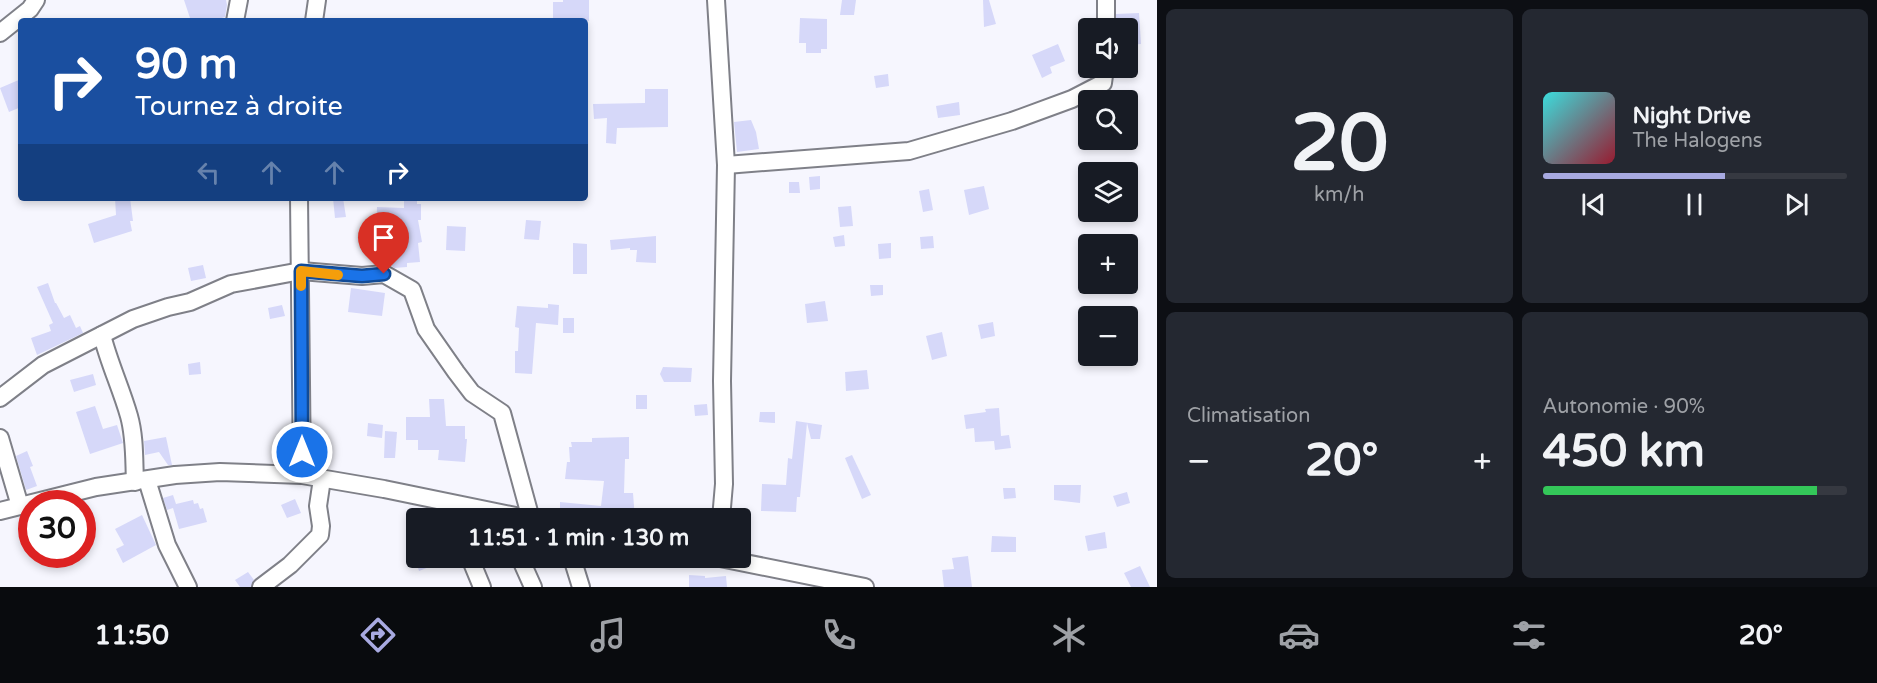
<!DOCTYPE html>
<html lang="fr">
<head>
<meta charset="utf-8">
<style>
  :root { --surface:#171b24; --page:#242831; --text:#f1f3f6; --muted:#9ea1a6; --line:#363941; --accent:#a8aae1 }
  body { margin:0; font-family:"Varela Round",sans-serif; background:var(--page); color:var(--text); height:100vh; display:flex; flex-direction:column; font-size:22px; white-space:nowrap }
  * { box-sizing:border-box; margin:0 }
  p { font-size:20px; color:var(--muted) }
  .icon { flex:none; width:33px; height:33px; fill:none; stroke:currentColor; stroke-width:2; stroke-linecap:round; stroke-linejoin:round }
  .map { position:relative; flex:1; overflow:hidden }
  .drawer { display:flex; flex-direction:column; gap:9px; padding:9px; background:#0d0f14; width:720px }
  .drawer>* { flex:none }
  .banner { position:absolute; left:18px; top:18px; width:570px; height:183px; border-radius:6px; box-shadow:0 3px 9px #0003; background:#1a4fa0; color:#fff; overflow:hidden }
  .buttons { position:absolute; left:1078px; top:18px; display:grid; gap:12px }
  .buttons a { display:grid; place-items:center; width:60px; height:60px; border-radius:6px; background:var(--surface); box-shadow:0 3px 9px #0003; font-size:30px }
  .speed { position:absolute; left:18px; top:490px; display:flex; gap:12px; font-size:30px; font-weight:700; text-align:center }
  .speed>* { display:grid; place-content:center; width:78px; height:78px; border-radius:50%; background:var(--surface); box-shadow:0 3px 9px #0003; line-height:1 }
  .speed .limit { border:9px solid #d22; background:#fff; color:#111 }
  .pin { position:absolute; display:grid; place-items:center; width:51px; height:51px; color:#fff; margin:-62px -26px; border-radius:50% 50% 50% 0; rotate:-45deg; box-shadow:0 0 6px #0007 }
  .pin .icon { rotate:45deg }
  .me { position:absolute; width:66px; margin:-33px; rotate:0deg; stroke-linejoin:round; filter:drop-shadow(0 0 4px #0008) }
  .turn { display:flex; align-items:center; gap:21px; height:126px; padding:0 18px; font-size:27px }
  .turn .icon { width:78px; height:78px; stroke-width:2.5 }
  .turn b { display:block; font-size:42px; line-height:51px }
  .lanes { display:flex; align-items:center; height:57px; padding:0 18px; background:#0003; justify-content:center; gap:30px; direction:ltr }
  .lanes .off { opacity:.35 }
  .big { font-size:45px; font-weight:800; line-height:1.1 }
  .drawer .widget { flex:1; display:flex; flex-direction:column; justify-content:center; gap:9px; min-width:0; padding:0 21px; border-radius:9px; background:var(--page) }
  .drawer .dial { align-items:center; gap:0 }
  .dial b { font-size:78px; line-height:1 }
  .song { display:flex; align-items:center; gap:18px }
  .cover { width:72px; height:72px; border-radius:9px; background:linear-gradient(135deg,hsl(180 70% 55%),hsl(350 70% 35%)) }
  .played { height:6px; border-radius:3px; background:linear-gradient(90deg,var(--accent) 60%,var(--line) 60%) }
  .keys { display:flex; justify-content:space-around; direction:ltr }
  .heat { display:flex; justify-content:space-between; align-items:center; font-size:33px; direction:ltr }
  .charge { height:9px; border-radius:4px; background:linear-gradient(90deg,#34c759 90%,var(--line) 0) }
  .drawer .tiles { flex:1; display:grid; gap:9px; grid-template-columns:repeat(2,1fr) }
  .trip { position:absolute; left:406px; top:508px; width:345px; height:60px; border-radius:6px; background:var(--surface); box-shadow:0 3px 9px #0003; font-weight:800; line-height:60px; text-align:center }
  .tab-bar { display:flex; height:96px; justify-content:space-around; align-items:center; background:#090b0e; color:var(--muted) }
  .tab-bar .icon { width:42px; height:42px }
  .tab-bar .selected { color:var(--accent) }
  .tab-bar b { font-size:27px; color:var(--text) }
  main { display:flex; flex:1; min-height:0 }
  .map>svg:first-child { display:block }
</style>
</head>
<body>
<main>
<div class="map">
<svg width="1157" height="587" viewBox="0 0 1157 587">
  <rect width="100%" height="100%" fill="#f6f6fe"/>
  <g fill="#d6d8f9">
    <polygon points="184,0 226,0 227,5 225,17 212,21 191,21"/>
    <polygon points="563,0 589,0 589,21 553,21 553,2 563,2"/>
    <polygon points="842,0 856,0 854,15 840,15"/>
    <polygon points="983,0 989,0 996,24 984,27"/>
    <polygon points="1139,13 1141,44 1128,45 1128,28 1116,28 1116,14"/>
    <polygon points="800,18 827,19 827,49 821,49 821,53 806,53 806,43 799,43"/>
    <polygon points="1058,44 1065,61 1050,67 1052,73 1042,78 1032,55"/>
    <polygon points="888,74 889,86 876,88 874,76"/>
    <polygon points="21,79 21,107 9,112 0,88"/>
    <polygon points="645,89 668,89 668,127 617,128 616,144 606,143 607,118 594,119 593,104 645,103"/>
    <polygon points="959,102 960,115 938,118 936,106"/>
    <polygon points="751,120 756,132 759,149 737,152 734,122"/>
    <polygon points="820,176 820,189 810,190 809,177"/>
    <polygon points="789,182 799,182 800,193 789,193"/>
    <polygon points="984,186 989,209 969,215 964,190"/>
    <polygon points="929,189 933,210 923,212 919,191"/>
    <polygon points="115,198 130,198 133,221 130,221 132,231 94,243 88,224 116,215"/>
    <polygon points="333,198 343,198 346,217 335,218"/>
    <polygon points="404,199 417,199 417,204 421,204 421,220 418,220 422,242 418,243 420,262 407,263 407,267 394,268 392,266 390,241 376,241 377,207 404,208"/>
    <polygon points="851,206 853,226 840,227 838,207"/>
    <polygon points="526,220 541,221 539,240 524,239"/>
    <polygon points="447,226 466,227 465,251 446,250"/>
    <polygon points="844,235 845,246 835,247 833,237"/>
    <polygon points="656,236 656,263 636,262 637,250 630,250 630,248 611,250 610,240"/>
    <polygon points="933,236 934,248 921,249 920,237"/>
    <polygon points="573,243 587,244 587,274 573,274"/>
    <polygon points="891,243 891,258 879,259 878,244"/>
    <polygon points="203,265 206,278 191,281 188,268"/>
    <polygon points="48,283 55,303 56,303 64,318 70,315 76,328 80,326 83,333 37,355 31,338 51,331 49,325 53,323 37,287"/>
    <polygon points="870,285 883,285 883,295 871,296"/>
    <polygon points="351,288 385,293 382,316 348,312"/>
    <polygon points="825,301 828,321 807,323 805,304"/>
    <polygon points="548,304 559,305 558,325 536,323 532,374 515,373 515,351 518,351 519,328 515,327 517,306 548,308"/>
    <polygon points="282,305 285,316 270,319 268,308"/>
    <rect x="563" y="318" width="11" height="15"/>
    <polygon points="993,322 995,336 981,339 978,325"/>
    <polygon points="942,332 947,356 932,360 926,336"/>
    <polygon points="200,362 201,374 189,375 188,364"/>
    <polygon points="663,367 692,368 691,382 664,382 660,374"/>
    <polygon points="867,370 869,389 846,391 845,372"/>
    <polygon points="93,374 96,385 74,392 70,380"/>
    <rect x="636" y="395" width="11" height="14"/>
    <polygon points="429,399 444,399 446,426 465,426 465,439 467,439 465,462 438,460 439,450 418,450 418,440 406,440 406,417 430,417"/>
    <polygon points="707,404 708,415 695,416 694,405"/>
    <polygon points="95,406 103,429 117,425 123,443 90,454 76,412"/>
    <polygon points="999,408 1001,436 1009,435 1011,448 995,450 994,441 975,442 974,428 966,429 964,415 986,412 985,409"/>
    <polygon points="760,412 775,412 775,423 759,422"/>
    <polygon points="796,421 822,425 820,439 811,439 807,423 800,497 797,497 796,512 761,511 762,484 786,485 788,458 792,459"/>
    <polygon points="368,423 383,425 382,438 367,436"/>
    <polygon points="385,431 397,432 395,458 384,458"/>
    <polygon points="166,437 172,465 168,465 159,452 145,455 144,441"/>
    <polygon points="629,437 629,459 625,459 624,493 633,493 635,519 595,519 578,517 578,515 560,513 560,502 601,506 604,481 565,479 567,462 570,462 569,447 572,447 571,442 592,442 592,438"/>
    <polygon points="27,451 33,466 30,467 37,486 26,490 16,456"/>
    <polygon points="852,455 871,495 862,499 845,458"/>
    <polygon points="1054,485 1081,485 1080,503 1054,500"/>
    <polygon points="1003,488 1015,488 1016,498 1004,499"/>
    <polygon points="1127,492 1130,503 1117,507 1113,496"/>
    <polygon points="173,495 176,504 193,500 194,504 198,503 200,509 203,508 207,522 179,529 173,508 167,510 163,498"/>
    <polygon points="295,499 301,513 287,518 281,505"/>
    <polygon points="142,515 156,545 123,563 116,549 124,545 115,529"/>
    <polygon points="1105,532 1107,548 1088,551 1085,536"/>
    <polygon points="992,536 1016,537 1016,552 991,552"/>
    <polygon points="968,556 972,587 944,587 942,570 954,569 952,558"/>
    <polygon points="415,558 449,558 449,559 419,571"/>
    <polygon points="1140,566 1150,587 1131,587 1124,573"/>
    <polygon points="248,572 254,580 251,587 240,587 235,580"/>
    <polygon points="689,575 705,576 705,578 726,576 727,587 689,587"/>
  </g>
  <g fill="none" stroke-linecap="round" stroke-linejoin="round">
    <g stroke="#7f8088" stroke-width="20">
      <g id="minor">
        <polyline points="716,0 726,165 722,381 724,484 721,519"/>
        <polyline points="1106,0 1106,28"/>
        <polyline points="235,21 239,0"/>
        <polyline points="314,21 317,0"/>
        <polyline points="0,33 30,9 36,0"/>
        <polyline points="726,165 909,151 1012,121 1072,99 1103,83 1105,68"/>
        <polyline points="299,198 302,475"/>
        <path d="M102,335c7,28 19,53 27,81 6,21 5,44 6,66"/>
        <polyline points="0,398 43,365 133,319 168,307 190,302 231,284 301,271 362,276 384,274 412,290 426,329 456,372 472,393 502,413 531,519"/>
        <polyline points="0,438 20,506"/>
        <polyline points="147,480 167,545 188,587"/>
        <polyline points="0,511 96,487 175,475 220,472 302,475 384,489 530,519"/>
        <polyline points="470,558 482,587"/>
        <polyline points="520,558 533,587"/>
        <polyline points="572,558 581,587"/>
        <polyline points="720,558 865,587"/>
        <polyline points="261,587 290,565 320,535 321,526 318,506 322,479"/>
      </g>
    </g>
    <use href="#minor" stroke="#fff" stroke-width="16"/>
  </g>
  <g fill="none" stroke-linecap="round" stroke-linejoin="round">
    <g stroke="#114b97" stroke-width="15">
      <polyline id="route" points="302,452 301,271 362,276 384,274"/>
    </g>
    <use href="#route" stroke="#1a73e8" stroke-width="10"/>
    <polyline stroke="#f59e0b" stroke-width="10" points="301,286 301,271 338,275"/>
  </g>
</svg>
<div class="buttons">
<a><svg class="icon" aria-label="sound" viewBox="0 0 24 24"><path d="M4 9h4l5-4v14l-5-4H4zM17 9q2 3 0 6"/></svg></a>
<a><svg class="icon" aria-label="search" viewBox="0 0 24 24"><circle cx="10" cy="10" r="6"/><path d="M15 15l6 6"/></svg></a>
<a><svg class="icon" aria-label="layers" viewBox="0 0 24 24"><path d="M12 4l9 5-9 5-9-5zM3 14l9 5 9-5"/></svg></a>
<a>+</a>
<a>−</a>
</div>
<div class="speed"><div class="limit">30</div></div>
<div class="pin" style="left:384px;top:274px;background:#d93025"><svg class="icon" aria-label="arrive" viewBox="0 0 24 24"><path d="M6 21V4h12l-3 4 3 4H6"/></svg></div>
<svg class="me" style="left:302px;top:452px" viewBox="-20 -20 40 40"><circle r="17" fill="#1a73e8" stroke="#fff" stroke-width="3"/><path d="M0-11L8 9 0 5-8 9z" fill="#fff"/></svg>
<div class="trip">11:51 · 1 min · 130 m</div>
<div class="banner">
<div class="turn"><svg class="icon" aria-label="right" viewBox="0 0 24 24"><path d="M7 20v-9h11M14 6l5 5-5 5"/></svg><div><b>90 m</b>Tournez à droite</div></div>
<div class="lanes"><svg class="icon off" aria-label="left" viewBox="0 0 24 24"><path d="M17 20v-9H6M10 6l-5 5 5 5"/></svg><svg class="icon off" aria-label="ahead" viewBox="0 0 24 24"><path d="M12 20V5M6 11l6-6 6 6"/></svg><svg class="icon off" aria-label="ahead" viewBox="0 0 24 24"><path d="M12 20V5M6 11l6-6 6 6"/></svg><svg class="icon" aria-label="right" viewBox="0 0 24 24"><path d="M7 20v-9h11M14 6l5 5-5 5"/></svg></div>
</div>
</div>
<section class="drawer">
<div class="tiles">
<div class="widget dial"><b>20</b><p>km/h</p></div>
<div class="widget">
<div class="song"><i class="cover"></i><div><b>Night Drive</b><p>The Halogens</p></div></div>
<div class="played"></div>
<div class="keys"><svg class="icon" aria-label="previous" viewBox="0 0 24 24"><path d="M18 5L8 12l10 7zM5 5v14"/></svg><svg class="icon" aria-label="pause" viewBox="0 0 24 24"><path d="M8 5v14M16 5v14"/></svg><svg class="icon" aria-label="next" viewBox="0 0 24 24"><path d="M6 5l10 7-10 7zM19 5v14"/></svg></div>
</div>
<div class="widget"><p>Climatisation</p>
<div class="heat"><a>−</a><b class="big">20°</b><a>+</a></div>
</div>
<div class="widget"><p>Autonomie · 90%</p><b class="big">450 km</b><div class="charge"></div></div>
</div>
</section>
</main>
<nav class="tab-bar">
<b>11:50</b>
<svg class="icon selected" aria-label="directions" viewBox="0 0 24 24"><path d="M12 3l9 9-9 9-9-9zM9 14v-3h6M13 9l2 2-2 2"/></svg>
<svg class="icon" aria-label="music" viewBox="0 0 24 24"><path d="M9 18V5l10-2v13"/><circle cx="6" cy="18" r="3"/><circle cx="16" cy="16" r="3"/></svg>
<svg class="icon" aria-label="phone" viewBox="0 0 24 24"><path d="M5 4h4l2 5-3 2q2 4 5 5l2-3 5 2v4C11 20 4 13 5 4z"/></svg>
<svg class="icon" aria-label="climate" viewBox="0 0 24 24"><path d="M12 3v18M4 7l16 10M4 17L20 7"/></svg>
<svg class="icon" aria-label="car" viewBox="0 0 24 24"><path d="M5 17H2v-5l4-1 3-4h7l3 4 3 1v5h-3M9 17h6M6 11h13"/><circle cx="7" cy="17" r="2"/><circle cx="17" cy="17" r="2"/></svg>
<svg class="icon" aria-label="filters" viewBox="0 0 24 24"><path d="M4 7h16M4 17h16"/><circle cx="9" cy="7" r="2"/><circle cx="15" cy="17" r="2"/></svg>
<b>20°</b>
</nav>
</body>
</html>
